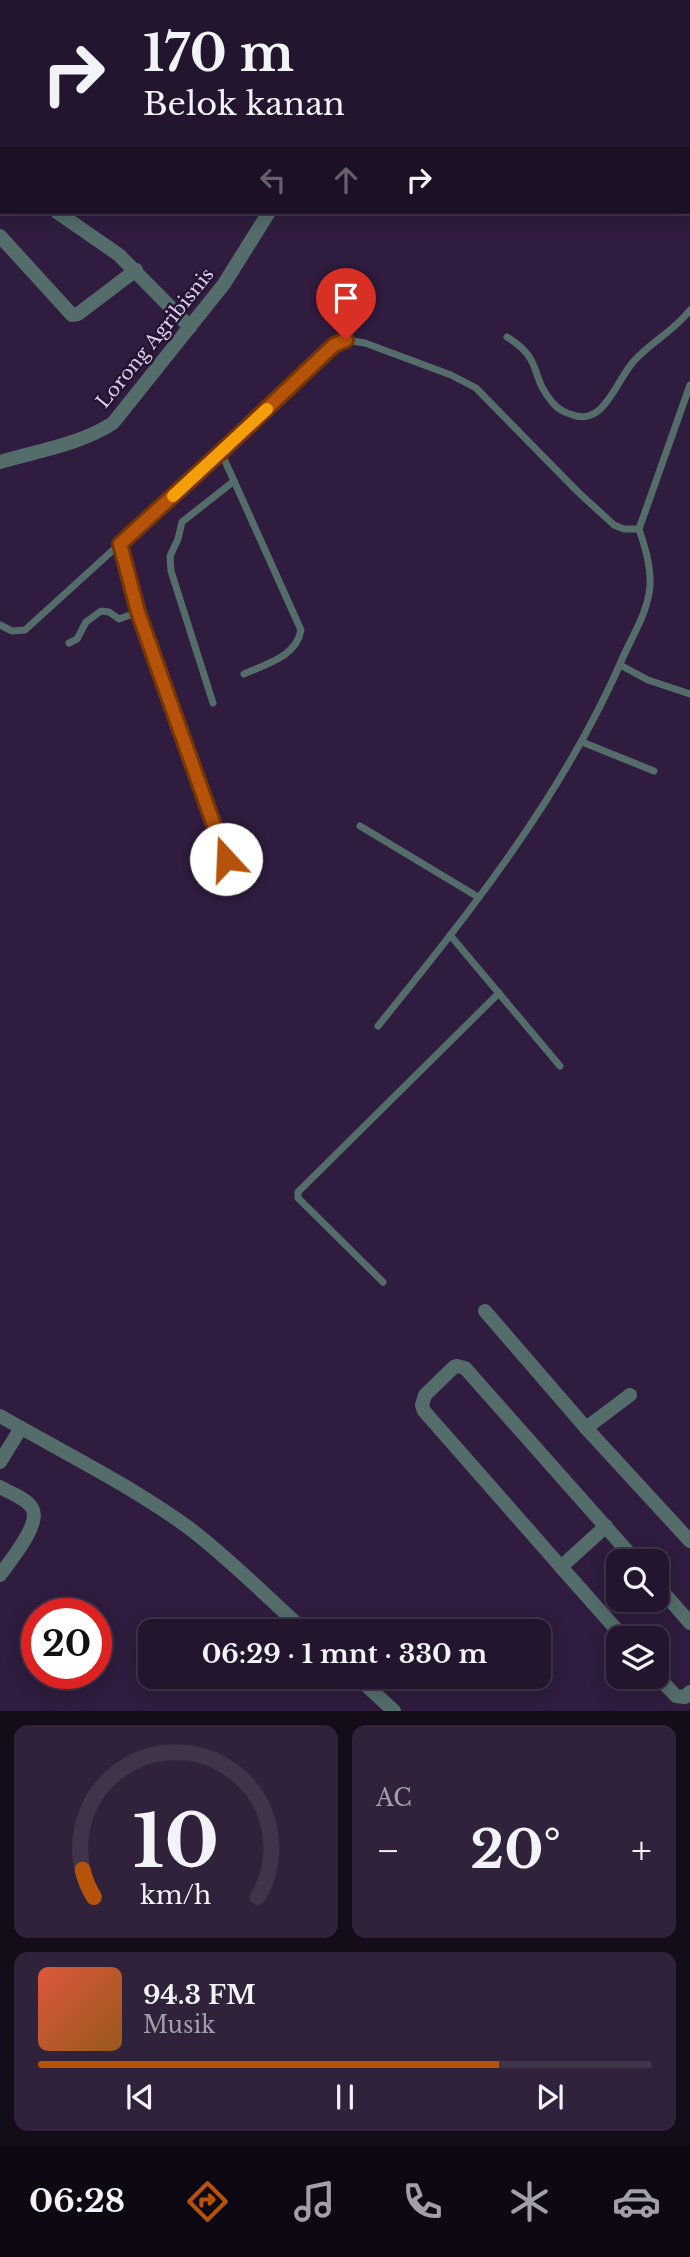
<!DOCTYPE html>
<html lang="id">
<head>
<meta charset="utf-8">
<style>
  :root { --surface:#23152e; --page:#2f223a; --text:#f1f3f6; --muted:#a39faa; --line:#40344a; --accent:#b45309 }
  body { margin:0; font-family:"Libre Baskerville",serif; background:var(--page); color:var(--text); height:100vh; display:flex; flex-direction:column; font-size:26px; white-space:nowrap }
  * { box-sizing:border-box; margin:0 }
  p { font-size:23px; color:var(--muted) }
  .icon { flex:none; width:38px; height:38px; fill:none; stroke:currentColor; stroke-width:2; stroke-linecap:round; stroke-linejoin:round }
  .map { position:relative; height:1711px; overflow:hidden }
  .side { display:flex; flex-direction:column; gap:14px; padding:14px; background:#130c19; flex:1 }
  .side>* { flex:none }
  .guide { position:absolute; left:0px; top:0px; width:691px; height:214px; box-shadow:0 4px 18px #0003,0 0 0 2px var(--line); background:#23152e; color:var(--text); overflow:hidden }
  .buttons { position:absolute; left:606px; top:1549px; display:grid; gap:14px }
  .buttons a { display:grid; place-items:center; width:63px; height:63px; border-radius:14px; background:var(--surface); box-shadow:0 4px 18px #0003,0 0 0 2px var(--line); font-size:35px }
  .speed { position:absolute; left:21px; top:1598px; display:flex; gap:14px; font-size:35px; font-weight:700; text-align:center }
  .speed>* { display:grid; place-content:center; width:91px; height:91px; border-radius:50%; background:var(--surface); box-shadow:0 4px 18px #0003,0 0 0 2px var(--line); line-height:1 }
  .speed .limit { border:10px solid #d22; background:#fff; color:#111 }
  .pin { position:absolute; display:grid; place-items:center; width:60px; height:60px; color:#fff; margin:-72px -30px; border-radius:50% 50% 50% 0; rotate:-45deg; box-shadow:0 0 7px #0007 }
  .pin .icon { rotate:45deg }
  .me { position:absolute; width:77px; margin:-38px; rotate:340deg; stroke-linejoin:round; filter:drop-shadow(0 0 5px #0008) }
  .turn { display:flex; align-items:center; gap:24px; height:147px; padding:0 28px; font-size:32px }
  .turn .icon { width:91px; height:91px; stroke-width:2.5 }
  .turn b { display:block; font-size:49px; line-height:60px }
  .lanes { display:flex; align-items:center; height:66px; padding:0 28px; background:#0003; justify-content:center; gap:35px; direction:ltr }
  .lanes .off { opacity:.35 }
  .big { font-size:52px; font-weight:700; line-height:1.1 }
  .side .tile { flex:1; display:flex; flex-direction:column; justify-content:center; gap:10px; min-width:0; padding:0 24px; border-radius:14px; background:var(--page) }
  .side .dial { align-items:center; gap:0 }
  .dial svg { height:182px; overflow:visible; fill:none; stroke:var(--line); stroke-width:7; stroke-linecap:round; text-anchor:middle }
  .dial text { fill:var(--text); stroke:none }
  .song { display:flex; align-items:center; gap:21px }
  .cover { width:84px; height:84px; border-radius:10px; background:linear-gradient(135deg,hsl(10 70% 55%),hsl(30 70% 35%)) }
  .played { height:7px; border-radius:4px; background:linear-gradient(90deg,var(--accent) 75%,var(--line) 75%) }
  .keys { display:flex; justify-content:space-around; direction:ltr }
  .heat { display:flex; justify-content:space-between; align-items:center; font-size:38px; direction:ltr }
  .side .tiles { flex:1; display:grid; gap:14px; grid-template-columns:1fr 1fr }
  .tile:last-child { grid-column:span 2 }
  .trip { position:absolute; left:138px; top:1619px; width:413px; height:70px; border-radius:14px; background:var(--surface); box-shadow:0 4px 18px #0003,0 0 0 2px var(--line); font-weight:700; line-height:70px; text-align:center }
  .menu { display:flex; height:112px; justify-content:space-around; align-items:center; background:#0e0812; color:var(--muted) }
  .menu .icon { width:49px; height:49px }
  .menu .on { color:var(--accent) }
  .menu b { font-size:32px; color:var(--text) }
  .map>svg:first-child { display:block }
</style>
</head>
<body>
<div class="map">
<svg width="690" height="1711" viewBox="0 0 690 1711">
  <rect width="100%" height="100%" fill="#2f1c3e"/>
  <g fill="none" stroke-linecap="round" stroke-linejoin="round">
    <g stroke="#546d6a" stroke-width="7">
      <polyline points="644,2 645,0"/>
      <polyline points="690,66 690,65"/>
      <path d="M507,337c37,23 22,38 45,65 4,5 11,10 18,12 34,15 46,-34 64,-53 17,-19 40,-30 56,-51"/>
      <path d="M221,452l80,178c-5,27 -35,34 -57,44"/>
      <polyline points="119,544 138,612 226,859"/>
      <polyline points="0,625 12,631 25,630 221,452 334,345 346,340 365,343 451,375 476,388 578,492 614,525 624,529 639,529"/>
      <polyline points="69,643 77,639 86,622 101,611 109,612 119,619 138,612"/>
      <polyline points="620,665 648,680 690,694"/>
      <polyline points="213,703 171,571 170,556 178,539 182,522 234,481"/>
      <polyline points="582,742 654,771"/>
      <polyline points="360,826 478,897"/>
      <polyline points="450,935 560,1066"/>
      <path d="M378,1026c93,-115 187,-233 246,-371 10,-22 24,-44 26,-69 1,-20 -5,-39 -11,-57l51,-144"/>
      <polyline points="383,1282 298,1198 298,1192 499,993"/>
    </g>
    <g stroke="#546d6a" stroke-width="14">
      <polyline points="359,2 359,0"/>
      <polyline points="0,183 2,183"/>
      <polyline points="57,212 119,255 190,327"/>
      <polyline points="0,236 72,315 78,314 136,270"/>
      <path d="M0,462c37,-11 81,-18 113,-39l111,-139 45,-72"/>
      <polyline points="485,1311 586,1428"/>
      <polyline points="630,1395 586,1428 690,1541"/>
      <path d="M0,1416c63,36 130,69 189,112 41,31 78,69 116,103"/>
      <polyline points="0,1462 21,1428"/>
      <path d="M0,1487c10,6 26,11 32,21 10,16 -23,54 -32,67"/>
      <polyline points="606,1526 561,1567 624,1638"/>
      <polyline points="561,1567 424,1411 422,1405 425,1395 454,1367 457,1366 465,1368 636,1561"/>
      <polyline points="656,1584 690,1623"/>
      <polyline points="656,1675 676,1696 685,1697 690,1692"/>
      <polyline points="356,1676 394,1711"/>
    </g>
  </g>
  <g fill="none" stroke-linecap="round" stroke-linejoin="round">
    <g stroke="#753606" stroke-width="18">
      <polyline id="route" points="226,859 138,612 120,544 221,452 334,345 346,340"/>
    </g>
    <use href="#route" stroke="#b45309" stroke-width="12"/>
    <polyline stroke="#f59e0b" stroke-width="12" points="173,496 267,409"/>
  </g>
  <g text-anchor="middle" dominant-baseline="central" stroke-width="5" stroke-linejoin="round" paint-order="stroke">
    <g font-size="19" fill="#dbcfe5" stroke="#261233">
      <text transform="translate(155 338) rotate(-51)">Lorong Agribisnis</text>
    </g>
  </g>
</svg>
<div class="buttons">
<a><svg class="icon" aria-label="search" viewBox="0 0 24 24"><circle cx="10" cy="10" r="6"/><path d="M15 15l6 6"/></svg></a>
<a><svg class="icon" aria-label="layers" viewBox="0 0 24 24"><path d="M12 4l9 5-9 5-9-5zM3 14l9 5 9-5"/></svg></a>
</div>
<div class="speed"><div class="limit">20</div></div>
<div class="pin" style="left:346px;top:340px;background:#d93025"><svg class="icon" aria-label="arrive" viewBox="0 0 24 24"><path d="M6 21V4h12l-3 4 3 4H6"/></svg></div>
<svg class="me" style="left:226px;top:859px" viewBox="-20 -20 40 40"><circle r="19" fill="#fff"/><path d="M0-13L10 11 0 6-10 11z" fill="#b45309"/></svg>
<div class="trip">06:29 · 1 mnt · 330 m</div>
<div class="guide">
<div class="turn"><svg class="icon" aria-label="right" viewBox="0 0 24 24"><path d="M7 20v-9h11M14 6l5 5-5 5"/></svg><div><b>170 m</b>Belok kanan</div></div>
<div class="lanes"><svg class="icon off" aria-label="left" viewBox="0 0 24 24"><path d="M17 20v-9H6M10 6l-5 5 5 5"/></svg><svg class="icon off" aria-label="ahead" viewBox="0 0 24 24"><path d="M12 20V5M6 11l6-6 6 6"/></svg><svg class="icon" aria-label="right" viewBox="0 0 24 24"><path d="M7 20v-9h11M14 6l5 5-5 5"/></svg></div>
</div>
</div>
<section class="side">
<div class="tiles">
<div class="tile dial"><svg viewBox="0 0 100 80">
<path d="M14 69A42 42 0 1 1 86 69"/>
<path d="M14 69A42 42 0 0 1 9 57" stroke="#b45309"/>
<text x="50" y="56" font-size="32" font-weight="700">10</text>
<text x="50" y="72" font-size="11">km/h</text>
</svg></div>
<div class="tile"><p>AC</p>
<div class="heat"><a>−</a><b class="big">20°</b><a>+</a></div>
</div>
<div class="tile">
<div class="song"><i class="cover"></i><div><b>94.3 FM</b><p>Musik</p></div></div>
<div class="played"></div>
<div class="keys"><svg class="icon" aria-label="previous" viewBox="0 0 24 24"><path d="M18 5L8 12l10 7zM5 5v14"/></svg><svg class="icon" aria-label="pause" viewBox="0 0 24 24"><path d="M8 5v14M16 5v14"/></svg><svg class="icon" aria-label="next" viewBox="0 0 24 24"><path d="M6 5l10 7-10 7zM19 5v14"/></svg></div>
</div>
</div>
</section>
<nav class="menu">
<b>06:28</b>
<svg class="icon on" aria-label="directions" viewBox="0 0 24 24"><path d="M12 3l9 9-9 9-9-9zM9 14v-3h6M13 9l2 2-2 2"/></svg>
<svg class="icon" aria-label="music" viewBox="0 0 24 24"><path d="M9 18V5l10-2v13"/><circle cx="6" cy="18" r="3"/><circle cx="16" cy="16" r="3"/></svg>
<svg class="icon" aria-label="phone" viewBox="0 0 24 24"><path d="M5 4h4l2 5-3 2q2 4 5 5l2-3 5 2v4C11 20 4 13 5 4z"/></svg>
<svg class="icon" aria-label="climate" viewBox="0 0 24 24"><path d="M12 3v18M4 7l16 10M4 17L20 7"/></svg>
<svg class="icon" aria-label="car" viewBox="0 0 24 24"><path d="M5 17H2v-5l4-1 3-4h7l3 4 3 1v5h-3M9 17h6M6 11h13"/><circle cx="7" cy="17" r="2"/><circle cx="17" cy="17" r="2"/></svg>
</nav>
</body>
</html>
